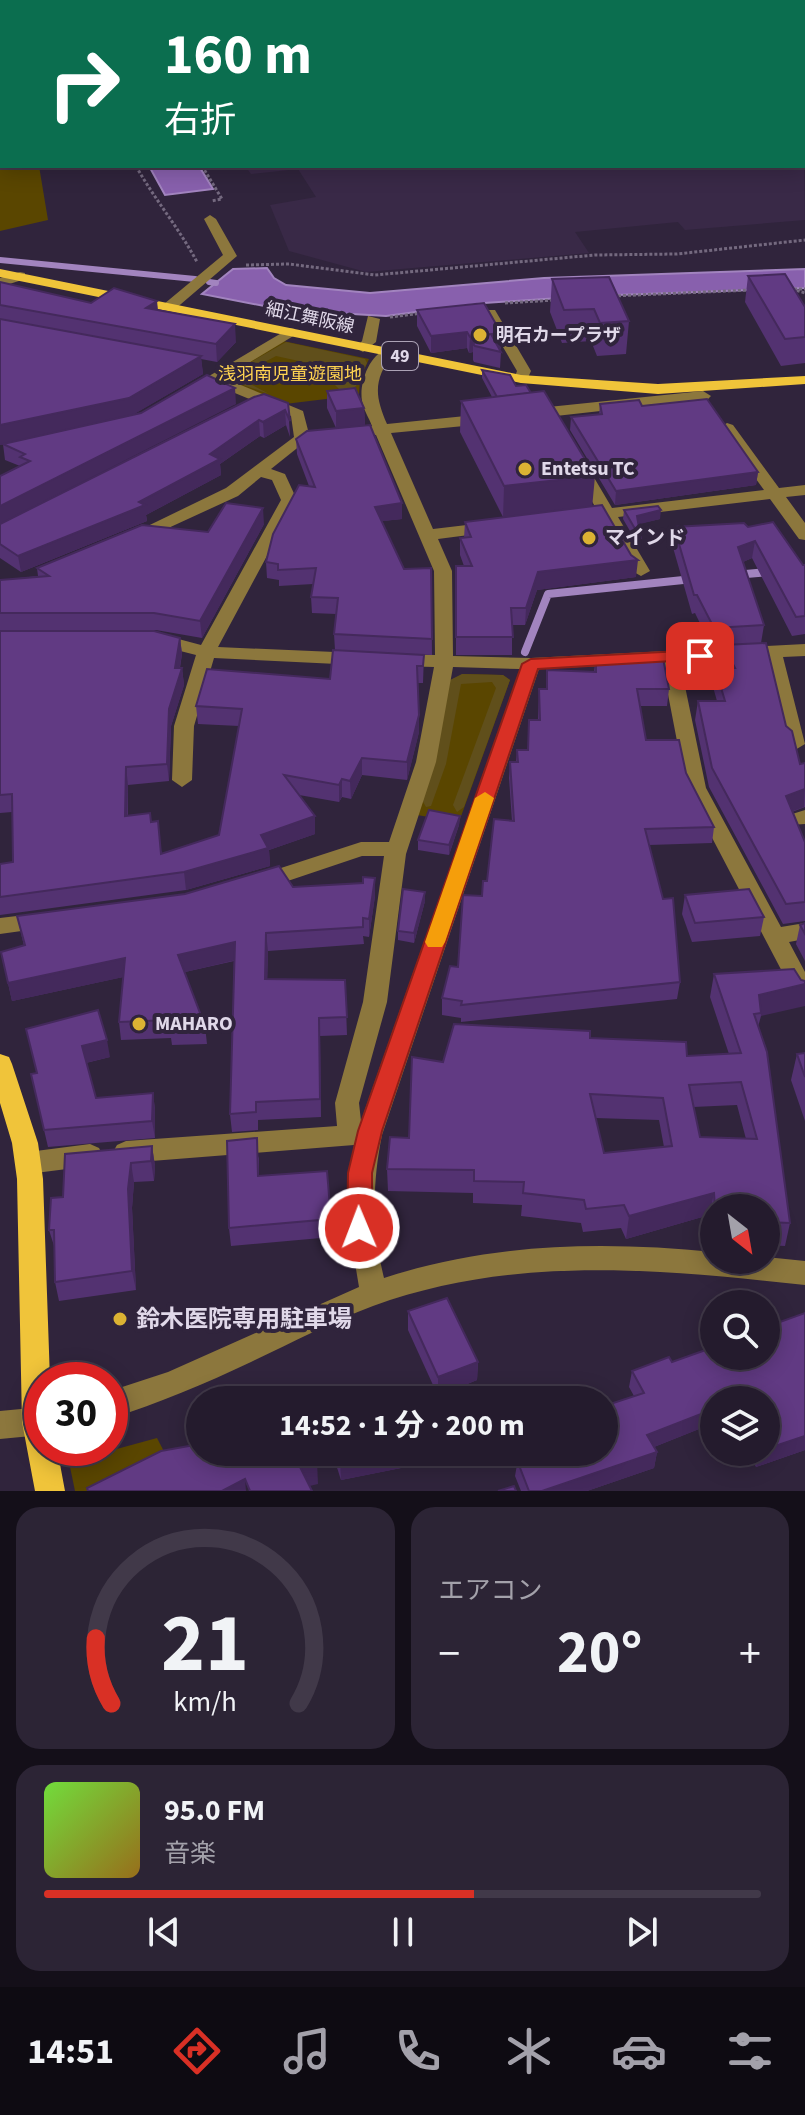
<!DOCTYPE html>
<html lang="ja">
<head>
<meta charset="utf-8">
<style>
  :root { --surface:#241b2d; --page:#2c2435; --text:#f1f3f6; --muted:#a3a1aa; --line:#413949; --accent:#d93025 }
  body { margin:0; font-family:"Source Sans 3","Noto Sans JP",sans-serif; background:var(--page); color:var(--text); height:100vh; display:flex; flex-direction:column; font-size:30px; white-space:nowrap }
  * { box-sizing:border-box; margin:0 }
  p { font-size:26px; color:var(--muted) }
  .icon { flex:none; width:44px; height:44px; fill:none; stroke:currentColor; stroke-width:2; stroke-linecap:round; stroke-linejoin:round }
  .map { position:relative; height:1491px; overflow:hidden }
  .sheet { display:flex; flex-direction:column; gap:16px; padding:16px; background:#140f19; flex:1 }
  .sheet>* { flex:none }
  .guide { position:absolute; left:0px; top:0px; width:806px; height:168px; box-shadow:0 4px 20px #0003,0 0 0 2px var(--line); background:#0b6e4f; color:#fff; overflow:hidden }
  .needle { width:52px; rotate:149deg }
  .controls { position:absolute; left:700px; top:1194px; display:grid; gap:16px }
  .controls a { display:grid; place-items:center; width:80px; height:80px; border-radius:50%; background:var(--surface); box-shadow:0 4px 20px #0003,0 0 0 2px var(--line); font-size:40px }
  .speed { position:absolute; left:24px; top:1362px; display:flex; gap:16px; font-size:40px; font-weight:700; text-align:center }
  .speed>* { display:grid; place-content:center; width:104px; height:104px; border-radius:50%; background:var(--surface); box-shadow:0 4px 20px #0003,0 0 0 2px var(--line); line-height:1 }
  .speed .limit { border:12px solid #d22; background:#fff; color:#111 }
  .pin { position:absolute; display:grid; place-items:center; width:68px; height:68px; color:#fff; margin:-34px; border-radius:16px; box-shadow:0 4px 12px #0006 }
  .me { position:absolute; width:88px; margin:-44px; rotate:359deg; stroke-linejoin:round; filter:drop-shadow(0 0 6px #0008) }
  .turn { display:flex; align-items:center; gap:28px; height:168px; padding:0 32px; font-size:36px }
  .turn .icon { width:104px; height:104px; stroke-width:2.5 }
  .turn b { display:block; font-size:56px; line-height:68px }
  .big { font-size:60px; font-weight:700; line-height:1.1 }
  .sheet .tile { flex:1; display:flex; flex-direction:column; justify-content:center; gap:12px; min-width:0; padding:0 28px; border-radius:24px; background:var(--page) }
  .sheet .dial { align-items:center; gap:0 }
  .dial svg { height:208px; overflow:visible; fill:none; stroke:var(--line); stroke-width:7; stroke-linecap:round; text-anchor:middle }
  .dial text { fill:var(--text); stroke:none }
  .song { display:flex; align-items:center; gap:24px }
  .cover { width:96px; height:96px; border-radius:12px; background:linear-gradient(135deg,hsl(100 70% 55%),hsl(40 70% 35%)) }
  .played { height:8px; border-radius:4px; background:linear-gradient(90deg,var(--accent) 60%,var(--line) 60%) }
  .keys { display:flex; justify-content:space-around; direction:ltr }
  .heat { display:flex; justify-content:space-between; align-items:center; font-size:44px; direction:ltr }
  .sheet .tiles { flex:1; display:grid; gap:16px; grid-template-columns:1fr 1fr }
  .tile:last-child { grid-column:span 2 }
  .trip { position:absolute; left:186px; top:1386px; width:432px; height:80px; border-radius:40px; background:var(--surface); box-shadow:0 4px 20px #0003,0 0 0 2px var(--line); font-weight:700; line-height:80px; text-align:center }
  .dock { display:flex; height:128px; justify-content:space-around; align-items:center; background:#0e0b12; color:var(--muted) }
  .dock .icon { width:56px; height:56px }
  .dock .selected { color:var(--accent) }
  .dock b { font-size:36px; color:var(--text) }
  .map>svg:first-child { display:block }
</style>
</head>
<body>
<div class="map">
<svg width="805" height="1491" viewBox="0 0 805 1491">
  <rect width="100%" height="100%" fill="#30243c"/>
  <polygon fill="#392947" points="804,146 805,220 685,230 678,222 575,232 589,253 366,272 289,251 270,205 316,197 298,169 251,174 245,166 804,166"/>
  <g fill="#5a4600">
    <polygon points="0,124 2,166 39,166 48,220 0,231"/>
    <polygon points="283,341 369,359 360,379 359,395 285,404 223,378"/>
    <polygon points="462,674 503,675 510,680 459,822 417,815"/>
    <polygon points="157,1438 171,1465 116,1491 75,1491 69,1462"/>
  </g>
  <g fill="#604f1b">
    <path d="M286,342l79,17 2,4c-8,15 -6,30 -28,26l-6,-6 3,-9 -5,-6 -55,-12 -39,21 32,17 -46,-16z"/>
    <polygon points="462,674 503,675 510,680 464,807 457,812 453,805 496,688 492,682 461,684 446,764 431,806 426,807 422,800 450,680"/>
  </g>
  <g fill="#8860ad" stroke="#a284bf" stroke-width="2">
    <polygon points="0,0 359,0 2,2 0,17"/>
    <polygon points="149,166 199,166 213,189 165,195"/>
    <polygon points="267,268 274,278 286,285 370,293 544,278 805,269 805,288 589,296 484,303 386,316 285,310 202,294 233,269"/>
  </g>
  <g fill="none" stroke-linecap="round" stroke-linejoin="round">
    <g stroke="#a284bf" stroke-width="6">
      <polyline points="0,260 195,279"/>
      <polyline points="209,282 216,283"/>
    </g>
    <g stroke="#a284bf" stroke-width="8">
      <polyline points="735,575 768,572"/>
      <polyline points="525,652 548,594 693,579"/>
    </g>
    <g stroke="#74697f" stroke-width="3" stroke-dasharray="3 2" stroke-linecap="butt">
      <path d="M136,166c19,34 43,62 61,96"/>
      <polyline points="202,166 222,199 211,201"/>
      <polyline points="246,265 289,264 375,275 595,255 677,254 805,240"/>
      <polyline points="789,289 805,289"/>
      <polyline points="792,289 805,293"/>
      <polyline points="613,296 751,290"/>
      <polyline points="505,303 555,300"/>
      <polyline points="390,317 423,313"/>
    </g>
    <g fill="#8c773d" fill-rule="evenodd">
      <polygon points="210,215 216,219 237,256 174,310 164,310 164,304 223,255 204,219"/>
      <polygon points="20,272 25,273 25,279 0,287 0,278"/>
      <polygon points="485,310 495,310 531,371 526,382 521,383 514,379 517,371 483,313"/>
      <polygon points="368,316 380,319 376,342 363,352 356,348 362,341"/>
      <polygon points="290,328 295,329 295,335 224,378 303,411 309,434 322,431 330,436 328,439 301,445 271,469 285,474 297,500 218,647 358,653 367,659 358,665 214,658 194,726 192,780 182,787 172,780 174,726 196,655 149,643 147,639 156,633 201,645 281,500 272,480 261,477 238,496 140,541 134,542 125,537 226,488 294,437 291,416 213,384 190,397 182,392"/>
      <path d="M386,349l7,4c-19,27 -19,41 -6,71l98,-10 8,5 -8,5 -94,9 42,96 59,-7 8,5 -8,5 -54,7 14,32 1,85 78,2 274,-14v12l-22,1 22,87 -10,6 -10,-6 -20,-86 -85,4 26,126 75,139 24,-4v16l-16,3 16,30v31l-8,-3 -111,-212 -24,-125 -123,6 -157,466c-10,49 -10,94 2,143 108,-35 217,-37 330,-26v8h52v-3l39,4v24c-147,-16 -291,-30 -432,21 -42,16 -82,37 -122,56 -46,22 -93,41 -141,57v-28l58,-19 191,-85 -12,-72 7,-70 -228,18 -9,-4 -4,-7 4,-7 9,-4 211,-15 -2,-23 28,-101 21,-146h-22l-104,35 -8,-3 -3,-5 3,-5 111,-36h28l27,-80 18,-95 -36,-1 -9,-6 9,-6 37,1 -1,-84 -58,-136 -12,-1 -2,-3 10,-5c-3,-8 -9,-17 -10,-25 -3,-18 7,-45 24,-52zM453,667l67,2 -159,452 -2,-18 28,-101 19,-148 30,-92z"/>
      <polygon points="703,391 711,396 708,399 529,419 521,414 529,409"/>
      <polygon points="727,423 733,425 779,488 805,485 805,495 786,497 805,523 805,540 799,539 770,499 618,517 650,571 641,576 632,571 602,519 579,522 571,517 573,513 597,510 572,467 580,462 586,464 612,508 764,490 719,428"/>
      <polygon points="805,810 805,824 789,825 785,820 789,815"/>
      <polygon points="42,913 50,915 53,921 50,927 0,934 0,918"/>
      <polygon points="90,1144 99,1148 103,1155 99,1162 90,1166 28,1174 19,1171 15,1163 19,1155 28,1152"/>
      <polygon points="42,1407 42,1435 0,1439 0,1411"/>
    </g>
    <g fill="#f0c43a" fill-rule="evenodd">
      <polygon points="0,269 521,375 658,384 805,376 805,384 658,394 521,383 0,277"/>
      <polygon points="0,1054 9,1057 12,1064 38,1143 43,1179 50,1380 42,1380 42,1448 57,1448 65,1491 35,1491 22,1422 17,1179 12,1143 0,1103"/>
    </g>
  </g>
  <g fill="#533271" fill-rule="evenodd">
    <polygon points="748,276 805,307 805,363 781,366 745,302"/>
    <polygon points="552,279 629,321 626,354 597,356 591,341 562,343 550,312"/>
    <polygon points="0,282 91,303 158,311 236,342 217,362 201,359 203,374 132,415 236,404 20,466 5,460 3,444 0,445"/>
    <polygon points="417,310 501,349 499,349 501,352 500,368 474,362 473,360 473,352 469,353 467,348 431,353 417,326"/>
    <polygon points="482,370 592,506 636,577 537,590 525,625 512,625 512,655 456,655 456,566 464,566 460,555 460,538 464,538 465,522 503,517 460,432 461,401 492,397 482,378"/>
    <polygon points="327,391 364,408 365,425 336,428 327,408"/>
    <polygon points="288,403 290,437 286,425 264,438 260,436 220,464 221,475 146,515 147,521 21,572 0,558 0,524"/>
    <polygon points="600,404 642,406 758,472 756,485 615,505 570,430 571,417 599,415"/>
    <polygon points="296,439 402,519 382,521 404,569 431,568 432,655 335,650 334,634 336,614 312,613 311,597 313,584 279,586 279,580 267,578 266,562 309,486 297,454"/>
    <polygon points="624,510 660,519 638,524 641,539 640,548 623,519"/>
    <polygon points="264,524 202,638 156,630 0,630 0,580 38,576 37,568 208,532"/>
    <polygon points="674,527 748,527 803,565 805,565 805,634 792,636 752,558 743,562 764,625 761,643 786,726 800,764 805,763 805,807 792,812 805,842 805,921 783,924 709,787 695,720 698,701 717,701 713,687 715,668 723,668 720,663 723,645 711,646 695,613 692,614 672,544"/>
    <polygon points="0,631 180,638 182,654 180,668 182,668 184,685 171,726 169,781 128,785 128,816 151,822 162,853 219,835 239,726 198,724 196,706 330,679 424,655 423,683 418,683 419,732 407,780 362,775 351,799 342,797 339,802 299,795 315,834 269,850 270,866 186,890 0,915 0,864 13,862 12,812 0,813"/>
    <polygon points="596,656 669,689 667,706 640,706 646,740 686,773 714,827 712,843 649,845 680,982 677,999 461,1022 461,1018 442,1015 442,998 458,967 487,881 512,821 509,778 510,762 516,762 517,750 528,750 538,720 539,689 546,689 547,670 594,672"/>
    <polygon points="460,816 459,825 449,855 418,850 418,840"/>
    <polygon points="293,887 375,896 369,937 363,936 364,944 268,951 267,979 345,980 347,1035 320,1036 321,1117 258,1120 258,1130 232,1132 230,1114 234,961 185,972 205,1026 207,1044 172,1045 171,1038 121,1040 119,1022 123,977 12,1001 1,952 24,946 17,916"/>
    <polygon points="685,895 764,917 760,936 692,942 682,914"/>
    <polygon points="425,901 414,943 398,940 398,931"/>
    <polygon points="805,923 805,961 796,944 800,925"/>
    <path d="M794,969l-33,47 -3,11 32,196 -5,23 -19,-1v-37h-52v34h-2l-3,-27 -83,24 -5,-11 -38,4 -2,-9 -60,-7 1,-11 -49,-2v-10l-85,-2 -1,-22 22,-31 34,-76 147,-24 97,18 42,-2 -19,-57 4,-23zM737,1105l9,34 -46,-2 -7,-30zM595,1118l64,2 5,27 -60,6z"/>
    <polygon points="26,1029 110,1057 86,1063 96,1098 153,1093 155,1110 155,1138 48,1147 31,1074 37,1073"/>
    <polygon points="805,1053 805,1121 791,1080 797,1054"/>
    <polygon points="152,1146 155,1166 154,1181 134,1182 132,1208 136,1290 59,1301 55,1282 55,1249 49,1230 63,1197"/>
    <polygon points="259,1156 259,1176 331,1219 332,1237 231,1246 229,1228"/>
    <polygon points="408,1311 478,1362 477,1380 438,1396 408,1330"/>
    <polygon points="805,1313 805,1450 756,1467 749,1452 766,1452 766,1400 714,1400 714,1423 654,1447 657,1452 654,1468 587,1491 521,1491 515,1476 518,1459 514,1452 604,1452 604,1406 634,1396 629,1387 632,1371 669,1357 672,1362 714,1347 714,1356 766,1356 766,1327"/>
    <polygon points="332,1452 441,1452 441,1460 341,1480"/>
  </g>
  <g fill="#44295c">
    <polygon points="157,301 159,319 146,308"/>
    <polygon points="235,324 236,342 217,362 216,344"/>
    <polygon points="467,332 467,348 431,353 431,336"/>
    <polygon points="501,333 501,349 493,350 491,334"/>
    <polygon points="490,334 473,344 473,352 469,353 470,337"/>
    <polygon points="201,356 203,374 131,416 0,445 0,425"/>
    <polygon points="235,388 236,404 0,524 0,506"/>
    <polygon points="364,408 365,425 336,428 336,411"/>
    <polygon points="285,410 286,425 264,438 263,422"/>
    <polygon points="259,420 260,436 220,464 221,475 146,515 147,521 21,572 18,556 139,502"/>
    <polygon points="758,472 756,485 615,505 616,491"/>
    <polygon points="595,476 592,508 503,518 504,486"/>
    <polygon points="402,503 402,519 375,522 375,507"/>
    <polygon points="263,508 264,524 202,638 200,621"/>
    <polygon points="661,510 660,519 636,525 637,516"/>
    <polygon points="755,541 752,558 736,565 738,547"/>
    <polygon points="638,560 636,577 537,590 525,625 526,608 538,572"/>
    <polygon points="180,638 182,654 177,682 182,668 184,685 171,726 169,781 167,764 169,709"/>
    <polygon points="419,715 419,732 407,780 407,762"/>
    <polygon points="362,758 362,775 351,799 350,781"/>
    <polygon points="126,767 128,785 127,834 125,816"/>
    <polygon points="342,779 342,797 339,802 339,785"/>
    <polygon points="805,789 804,807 782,815 786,796"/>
    <polygon points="315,816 315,834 269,850 270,866 186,890 184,872 261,835"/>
    <polygon points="460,816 459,825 449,855 449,845"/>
    <polygon points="375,878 375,896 369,937 369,919"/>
    <polygon points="425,892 425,901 414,943 414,933"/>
    <polygon points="266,933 268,951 267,997 265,979"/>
    <polygon points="235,942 236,960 181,973 178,955"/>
    <polygon points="125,958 128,976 12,1001 8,983"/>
    <polygon points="805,984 805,1006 761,1016 759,995"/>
    <polygon points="107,1040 110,1057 85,1063 82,1046"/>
    <polygon points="153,1093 155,1110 155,1138 152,1121"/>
    <polygon points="152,1146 155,1166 154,1181 151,1161"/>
    <polygon points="131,1163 134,1182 132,1208 136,1290 132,1271 128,1189"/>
    <polygon points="714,1193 709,1215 626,1239 629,1216"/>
    <polygon points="478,1362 477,1380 438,1396 438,1377"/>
    <polygon points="714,1409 714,1423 644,1451 647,1435"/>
    <polygon points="805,1436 805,1450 756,1467 760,1452 766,1452 766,1449"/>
    <polygon points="388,1452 441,1452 441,1460 341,1480 340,1461"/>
    <polygon points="657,1452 654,1468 587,1491 542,1491"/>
    <polygon points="317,1461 318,1484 301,1488 299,1465"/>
    <polygon points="245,1479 246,1491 222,1491"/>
  </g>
  <g fill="#613a83" stroke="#44295c" stroke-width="2" fill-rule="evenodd">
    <polygon points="785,274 805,307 805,337 785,339 748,276"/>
    <polygon points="609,277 629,321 600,323 594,309 564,310 552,279"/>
    <polygon points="0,282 91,303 114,288 157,301 146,308 235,324 216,344 0,305"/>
    <polygon points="484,303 501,333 491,334 501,352 475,346 473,344 490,334 470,337 467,332 431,336 417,310"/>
    <polygon points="0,319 201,356 129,398 0,425"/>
    <polygon points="482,370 510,375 516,386 526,385 531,393 497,397"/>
    <polygon points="207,375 235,388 0,506 0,476 30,461 20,457 25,454 3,444 141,413"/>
    <polygon points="355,388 364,408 336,411 327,391"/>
    <polygon points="544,391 595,476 504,486 461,401"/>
    <polygon points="264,394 288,403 290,421 285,410 263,422 259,420 210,454 220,459 139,502 145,505 18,556 0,544 0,524 254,397"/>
    <polygon points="707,399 758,472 616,491 571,417 602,414 600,404 639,400 642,406"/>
    <polygon points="370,425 402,503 375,507 404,569 431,568 432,639 334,634 338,598 311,597 316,568 278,570 278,564 266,562 273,534 299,485 315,487 296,439 307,431"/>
    <polygon points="226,503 263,508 200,621 154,613 0,613 0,580 49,576 37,568 142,525 208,532"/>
    <polygon points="602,505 631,555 638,560 538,572 526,608 511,608 513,637 456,637 456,566 472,566 460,538 471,537 465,522"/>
    <polygon points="658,506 661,510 637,516 641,539 624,510"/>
    <polygon points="773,522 803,565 805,565 805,616 796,617 755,541 738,547 764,625 714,628 697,595 694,595 674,527 744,523 748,527"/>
    <polygon points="0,631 154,631 180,638 175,668 182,668 169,709 167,764 126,767 125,816 150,813 151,822 158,821 161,854 219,835 242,709 196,706 207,669 330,679 333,650 424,655 423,666 417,666 419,715 407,762 362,758 350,781 342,779 339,785 284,775 315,816 261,835 268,848 184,872 0,897 0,864 13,862 12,794 0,795"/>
    <polygon points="766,643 786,726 792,731 800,764 805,763 805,789 786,796 805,842 805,902 786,904 712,768 698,701 725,701 715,668 735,668 723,645"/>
    <polygon points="596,656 663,658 669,689 637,689 646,740 679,740 686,773 714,827 645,829 663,899 673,898 680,982 461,1005 462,1001 442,998 450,966 458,967 463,895 482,896 483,881 487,881 494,819 514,821 510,762 518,762 517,750 528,750 529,720 540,720 539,689 547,689 547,670 596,672"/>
    <polygon points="429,810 460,816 449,845 418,840"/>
    <polygon points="279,866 293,887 363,883 363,877 375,878 369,919 363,918 363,927 266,933 265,979 345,980 347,1017 319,1018 320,1099 256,1102 256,1112 230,1114 235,942 178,955 205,1026 170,1027 170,1020 119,1022 125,958 8,983 1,952 25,945 17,916 185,894"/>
    <polygon points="403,889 425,892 414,933 398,931"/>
    <polygon points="749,889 764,917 695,923 685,895"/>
    <polygon points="805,923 805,934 800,925"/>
    <path d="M794,969l7,11 4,1v3l-46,11 2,18 -7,1 13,38 23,171 -24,-1v-14h-51l-1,-15 -85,23 -5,-11 -38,4 -2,-9 -61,-7 1,-11 -50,-1v-11l-87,-1 3,-32 19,1 3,-81 31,5 11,-38 136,7v7l96,4 1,14 54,-3 -27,-79zM741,1082l16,57 -57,-2 -11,-52zM590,1094l73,4 9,48 -68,7z"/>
    <polygon points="98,1010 107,1040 82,1046 96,1098 153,1093 152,1121 44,1130 31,1074 37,1073 26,1029"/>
    <polygon points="805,1053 805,1077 797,1054"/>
    <polygon points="257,1138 258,1176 327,1171 331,1219 229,1228 227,1141"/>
    <polygon points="152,1146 151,1161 131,1163 128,1189 132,1271 55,1282 54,1230 49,1230 51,1198 63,1197 65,1154"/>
    <polygon points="447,1298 478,1362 438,1377 408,1311"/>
    <polygon points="805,1313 805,1436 766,1449 766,1400 714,1400 714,1409 647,1435 657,1452 542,1491 529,1491 517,1460 525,1457 523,1452 604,1452 604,1406 644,1393 632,1371 669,1357 672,1362 714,1347 714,1356 766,1356 766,1327"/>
    <polygon points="430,1390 432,1400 379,1400"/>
    <polygon points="200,1444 200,1452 311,1452 317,1461 299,1465 312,1491 250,1491 245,1479 222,1491 88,1491 87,1488 161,1451"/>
    <polygon points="337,1452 388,1452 340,1461"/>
    <polygon points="514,1486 516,1491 498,1491"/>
  </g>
  <polygon fill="#d93025" stroke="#8d1f18" stroke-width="2" points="700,650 706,652 706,659 538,669 382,1131 372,1173 372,1228 368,1235 359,1238 351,1235 347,1228 348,1173 358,1131 522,664 531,659"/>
  <polygon fill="#f59e0b" points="485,792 494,798 445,942 442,947 428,947 425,942 475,798"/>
  <g fill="#dbb233" stroke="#30243c" stroke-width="3">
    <circle cx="480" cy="335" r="8"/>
    <circle cx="525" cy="469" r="8"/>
    <circle cx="589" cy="538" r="8"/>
    <circle cx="139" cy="1024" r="8"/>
    <circle cx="120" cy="1319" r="8"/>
  </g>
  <g text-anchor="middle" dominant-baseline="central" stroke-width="8" stroke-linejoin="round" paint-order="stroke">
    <g font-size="18" fill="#e0d8e9" stroke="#30243c">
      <text transform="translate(310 318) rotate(12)">細江舞阪線</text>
    </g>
    <g font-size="18" font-weight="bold" fill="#e0d8e9" stroke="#30243c" text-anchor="start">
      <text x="496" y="335">明石カープラザ</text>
    </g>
    <rect fill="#30243c" stroke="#aba2b5" stroke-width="2" x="382" y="342" width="36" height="28" rx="6"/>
    <g font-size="18" font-weight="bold" fill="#e0d8e9">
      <text x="400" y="356">49</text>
    </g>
    <g font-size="18" fill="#ffd351" stroke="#30243c">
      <text x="290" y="374">浅羽南児童遊園地</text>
    </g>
    <g font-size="20" font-weight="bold" fill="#e0d8e9" stroke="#30243c" text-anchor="start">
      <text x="541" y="469">Entetsu TC</text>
      <text x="605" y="538">マインド</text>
      <text x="155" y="1024">MAHARO</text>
    </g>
    <g font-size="24" font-weight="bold" fill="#e0d8e9" stroke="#30243c" text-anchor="start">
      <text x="136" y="1319">鈴木医院専用駐車場</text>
    </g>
  </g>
</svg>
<div class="controls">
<a><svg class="needle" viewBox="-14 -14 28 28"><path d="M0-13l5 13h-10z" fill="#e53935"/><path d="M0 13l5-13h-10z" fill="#a3a1aa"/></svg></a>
<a><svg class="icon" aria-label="search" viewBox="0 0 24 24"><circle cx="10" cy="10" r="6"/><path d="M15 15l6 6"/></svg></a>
<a><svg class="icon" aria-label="layers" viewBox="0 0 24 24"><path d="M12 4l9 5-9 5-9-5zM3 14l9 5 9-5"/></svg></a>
</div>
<div class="speed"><div class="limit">30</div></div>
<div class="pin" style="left:700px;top:656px;background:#d93025"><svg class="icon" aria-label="arrive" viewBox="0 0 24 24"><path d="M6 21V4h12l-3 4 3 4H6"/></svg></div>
<svg class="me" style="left:359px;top:1228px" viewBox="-20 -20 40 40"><circle r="17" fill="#d93025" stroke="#fff" stroke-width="3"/><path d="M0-11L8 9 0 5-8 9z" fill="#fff"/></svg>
<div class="trip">14:52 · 1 分 · 200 m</div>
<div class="guide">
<div class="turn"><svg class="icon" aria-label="right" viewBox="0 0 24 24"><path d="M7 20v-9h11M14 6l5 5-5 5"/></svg><div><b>160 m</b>右折</div></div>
</div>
</div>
<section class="sheet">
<div class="tiles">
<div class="tile dial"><svg viewBox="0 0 100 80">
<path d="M14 69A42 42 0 1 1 86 69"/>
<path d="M14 69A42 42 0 0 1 8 44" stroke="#d93025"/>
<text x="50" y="56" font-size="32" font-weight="700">21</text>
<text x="50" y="72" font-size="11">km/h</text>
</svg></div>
<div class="tile"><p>エアコン</p>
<div class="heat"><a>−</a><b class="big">20°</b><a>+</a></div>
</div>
<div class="tile">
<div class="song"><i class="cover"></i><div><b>95.0 FM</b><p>音楽</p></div></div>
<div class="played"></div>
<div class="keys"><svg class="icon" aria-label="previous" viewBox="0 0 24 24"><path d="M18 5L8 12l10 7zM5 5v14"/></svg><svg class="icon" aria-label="pause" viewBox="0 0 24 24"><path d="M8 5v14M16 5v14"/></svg><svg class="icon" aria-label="next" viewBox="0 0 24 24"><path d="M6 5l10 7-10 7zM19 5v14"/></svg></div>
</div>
</div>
</section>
<nav class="dock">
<b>14:51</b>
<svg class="icon selected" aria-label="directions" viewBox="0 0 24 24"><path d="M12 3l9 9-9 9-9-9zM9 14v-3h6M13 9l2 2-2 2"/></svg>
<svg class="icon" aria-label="music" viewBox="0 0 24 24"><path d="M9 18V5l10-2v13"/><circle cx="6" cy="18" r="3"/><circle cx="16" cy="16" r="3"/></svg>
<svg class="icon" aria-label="phone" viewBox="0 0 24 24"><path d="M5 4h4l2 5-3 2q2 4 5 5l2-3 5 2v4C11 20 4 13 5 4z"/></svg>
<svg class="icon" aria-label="climate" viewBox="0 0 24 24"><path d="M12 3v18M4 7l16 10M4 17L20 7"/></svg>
<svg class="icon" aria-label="car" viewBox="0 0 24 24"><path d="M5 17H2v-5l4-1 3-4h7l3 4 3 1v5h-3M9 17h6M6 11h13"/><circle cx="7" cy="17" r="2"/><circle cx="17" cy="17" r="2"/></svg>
<svg class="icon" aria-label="filters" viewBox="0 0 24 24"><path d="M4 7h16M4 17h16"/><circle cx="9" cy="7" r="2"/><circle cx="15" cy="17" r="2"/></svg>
</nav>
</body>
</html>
